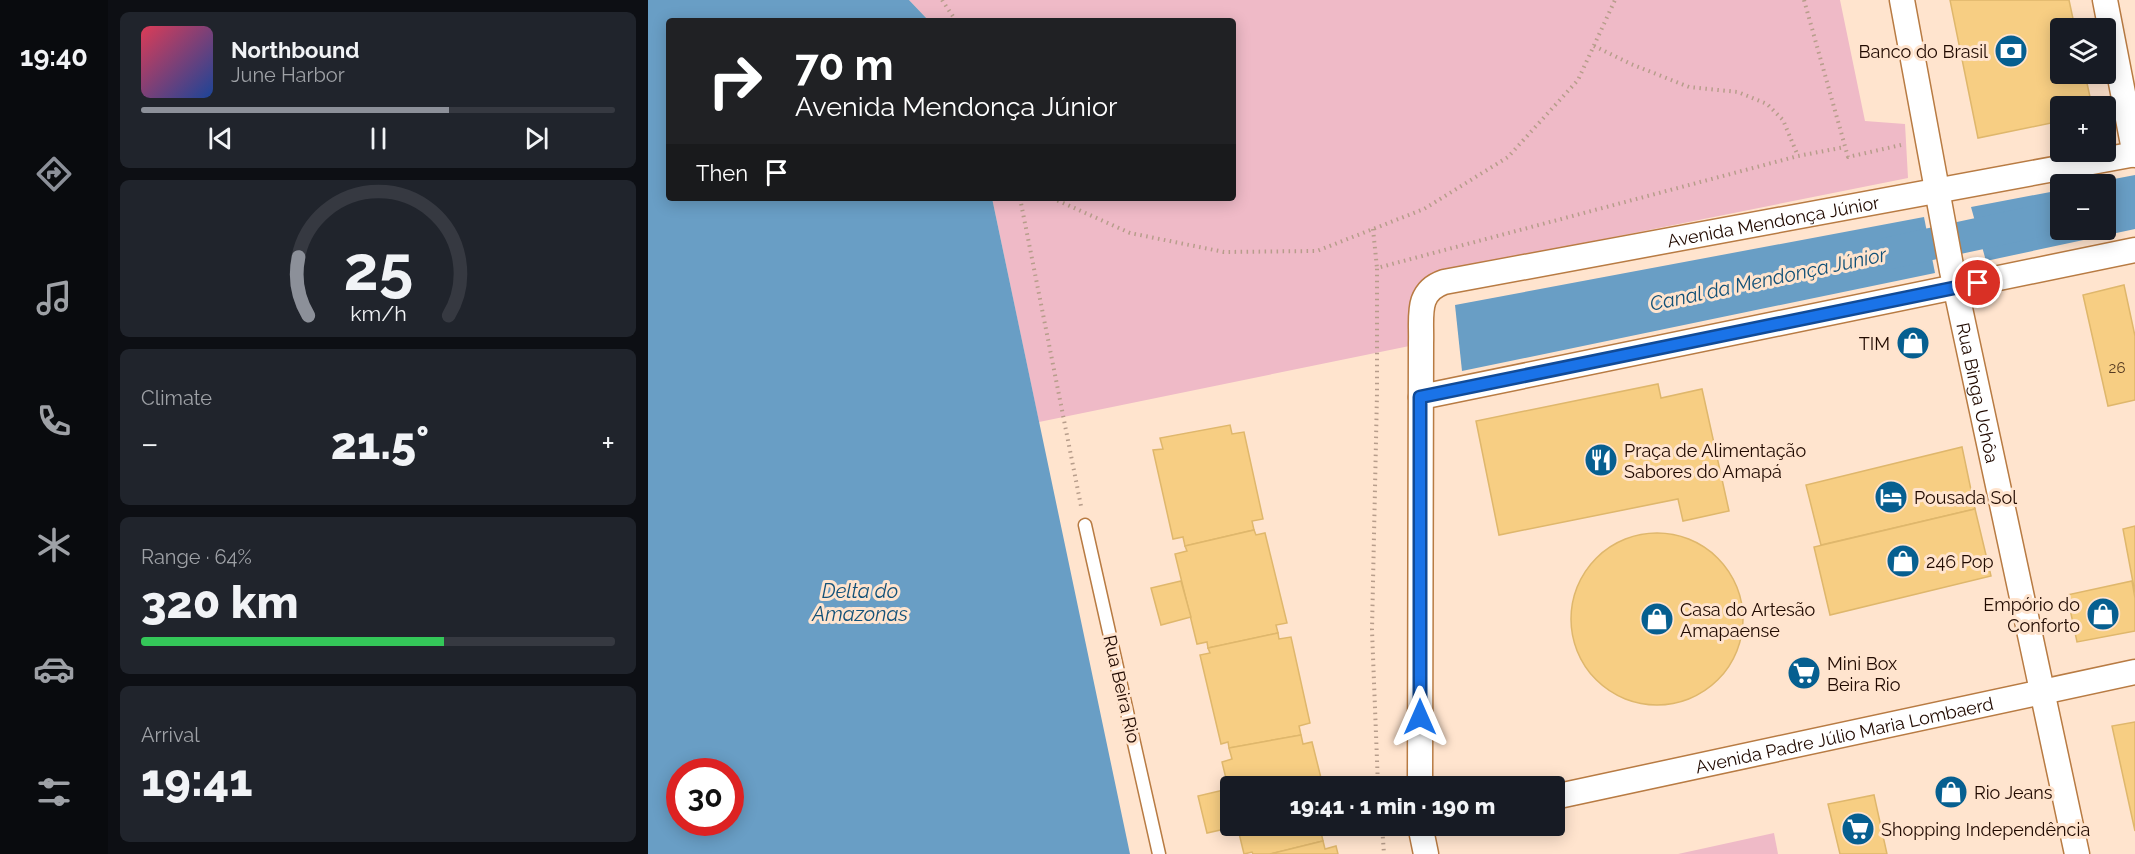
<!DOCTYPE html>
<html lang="en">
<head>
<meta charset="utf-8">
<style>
  :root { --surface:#171b24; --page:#20242c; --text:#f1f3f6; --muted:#9ea1a6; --line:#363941; --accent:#8c9099 }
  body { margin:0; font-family:Raleway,sans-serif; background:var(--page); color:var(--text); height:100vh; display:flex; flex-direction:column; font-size:22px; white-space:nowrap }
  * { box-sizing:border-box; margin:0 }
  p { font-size:20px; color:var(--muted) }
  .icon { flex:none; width:33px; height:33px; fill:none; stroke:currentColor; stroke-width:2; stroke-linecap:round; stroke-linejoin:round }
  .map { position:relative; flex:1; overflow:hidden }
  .sheet { display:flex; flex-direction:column; gap:12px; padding:12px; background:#0d0f14; width:540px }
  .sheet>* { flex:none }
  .top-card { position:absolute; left:18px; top:18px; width:570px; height:183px; border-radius:6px; box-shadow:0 3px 15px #0003; background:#202124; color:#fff; overflow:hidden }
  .buttons { position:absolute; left:1402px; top:18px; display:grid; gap:12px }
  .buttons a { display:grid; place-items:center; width:66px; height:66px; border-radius:6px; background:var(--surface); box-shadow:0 3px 15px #0003; font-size:30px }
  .speed { position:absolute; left:18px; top:758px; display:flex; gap:12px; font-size:30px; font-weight:700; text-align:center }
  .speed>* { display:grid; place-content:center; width:78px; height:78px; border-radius:50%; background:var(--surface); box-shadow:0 3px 15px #0003; line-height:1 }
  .speed .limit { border:9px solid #d22; background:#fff; color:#111 }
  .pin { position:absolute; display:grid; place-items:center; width:51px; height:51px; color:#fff; margin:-26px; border:3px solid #fff; border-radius:50%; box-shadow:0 2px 6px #0007 }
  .me { position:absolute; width:66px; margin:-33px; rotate:0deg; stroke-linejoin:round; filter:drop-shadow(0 0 4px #0008) }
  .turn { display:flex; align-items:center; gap:21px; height:126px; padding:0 30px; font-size:27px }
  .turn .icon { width:78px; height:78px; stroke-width:2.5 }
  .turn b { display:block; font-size:42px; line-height:51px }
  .then { display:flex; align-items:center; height:57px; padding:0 30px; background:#0003; gap:12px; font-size:22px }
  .big { font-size:45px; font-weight:800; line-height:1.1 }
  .sheet .widget { flex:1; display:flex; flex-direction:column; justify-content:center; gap:9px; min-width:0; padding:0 21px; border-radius:9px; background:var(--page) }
  .sheet .dial { align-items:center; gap:0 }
  .dial svg { height:156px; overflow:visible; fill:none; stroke:var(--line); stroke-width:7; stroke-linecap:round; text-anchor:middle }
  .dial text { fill:var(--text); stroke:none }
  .song { display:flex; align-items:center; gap:18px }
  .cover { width:72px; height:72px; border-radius:9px; background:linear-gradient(135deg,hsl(350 70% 55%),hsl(220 70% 35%)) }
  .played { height:6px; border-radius:3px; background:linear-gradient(90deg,var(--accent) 65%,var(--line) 65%) }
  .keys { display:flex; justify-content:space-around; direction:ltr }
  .heat { display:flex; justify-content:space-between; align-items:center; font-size:33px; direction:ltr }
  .charge { height:9px; border-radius:4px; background:linear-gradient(90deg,#34c759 64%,var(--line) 0) }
  .trip { position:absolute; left:572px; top:776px; width:345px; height:60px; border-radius:6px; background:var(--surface); box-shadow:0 3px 15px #0003; font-weight:800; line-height:60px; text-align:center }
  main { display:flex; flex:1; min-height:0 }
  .dock { display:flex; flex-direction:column; width:108px; justify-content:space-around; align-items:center; background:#090b0e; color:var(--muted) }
  .dock .icon { width:42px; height:42px }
  .dock .on { color:var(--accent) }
  .dock b { font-size:27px; color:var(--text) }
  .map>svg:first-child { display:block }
</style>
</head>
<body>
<main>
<nav class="dock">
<b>19:40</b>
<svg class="icon on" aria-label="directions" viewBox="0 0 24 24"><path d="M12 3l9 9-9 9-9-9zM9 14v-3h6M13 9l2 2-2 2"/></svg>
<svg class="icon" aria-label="music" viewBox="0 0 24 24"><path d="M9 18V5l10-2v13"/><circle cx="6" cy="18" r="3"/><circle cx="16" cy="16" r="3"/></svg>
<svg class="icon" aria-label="phone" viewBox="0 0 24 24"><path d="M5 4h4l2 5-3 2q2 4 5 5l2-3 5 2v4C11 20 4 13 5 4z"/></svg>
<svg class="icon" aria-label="climate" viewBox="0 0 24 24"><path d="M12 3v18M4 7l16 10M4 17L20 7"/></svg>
<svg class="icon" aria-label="car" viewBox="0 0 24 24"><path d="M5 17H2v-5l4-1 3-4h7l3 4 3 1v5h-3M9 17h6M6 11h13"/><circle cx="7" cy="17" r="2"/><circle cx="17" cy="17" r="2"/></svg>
<svg class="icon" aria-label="filters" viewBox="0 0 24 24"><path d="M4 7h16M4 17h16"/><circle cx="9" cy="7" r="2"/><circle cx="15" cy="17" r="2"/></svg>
</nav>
<section class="sheet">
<div class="widget">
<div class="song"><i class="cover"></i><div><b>Northbound</b><p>June Harbor</p></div></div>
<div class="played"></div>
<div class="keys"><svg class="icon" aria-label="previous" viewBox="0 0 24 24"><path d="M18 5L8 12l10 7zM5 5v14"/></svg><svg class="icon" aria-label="pause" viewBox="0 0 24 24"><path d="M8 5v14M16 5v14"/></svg><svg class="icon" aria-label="next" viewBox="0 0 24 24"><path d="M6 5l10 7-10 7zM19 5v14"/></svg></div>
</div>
<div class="widget dial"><svg viewBox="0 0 100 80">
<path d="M14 69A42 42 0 1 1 86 69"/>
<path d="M14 69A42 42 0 0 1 9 39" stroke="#8c9099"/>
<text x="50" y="56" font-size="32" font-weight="700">25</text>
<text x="50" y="72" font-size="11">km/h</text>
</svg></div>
<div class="widget"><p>Climate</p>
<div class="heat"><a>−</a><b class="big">21.5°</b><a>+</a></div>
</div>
<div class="widget"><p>Range · 64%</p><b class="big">320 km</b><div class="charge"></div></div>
<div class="widget"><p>Arrival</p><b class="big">19:41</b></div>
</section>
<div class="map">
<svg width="1487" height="854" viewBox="0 0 1487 854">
  <rect width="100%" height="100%" fill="#ffe4ce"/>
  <g fill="#efbac7">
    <polygon points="261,0 1192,0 1217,121 1257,124 1260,178 786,273 781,342 391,422 344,198 585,198 585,21 281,21"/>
    <polygon points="1126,833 1130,854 1030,854"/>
  </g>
  <g fill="#699ec5" fill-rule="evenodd">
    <path d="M0,0h261l20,21h-260v177h323l138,656h-482zM32,771h50v51h-50z"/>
    <polygon points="1487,175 1487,229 1338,261 1323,207 1413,190 1413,230 1458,230 1458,184 1440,184"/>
    <polygon points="1276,217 1287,273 814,371 807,305"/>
  </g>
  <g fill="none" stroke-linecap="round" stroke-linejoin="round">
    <polyline stroke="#699ec5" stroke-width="32" points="1241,253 1413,216"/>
  </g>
  <g fill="#f7ce83" stroke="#dfb76c" stroke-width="1.5">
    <polygon points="1302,0 1421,0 1427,28 1413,28 1413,74 1437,74 1444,106 1413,106 1413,121 1330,138"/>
    <polygon points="1476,285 1487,336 1487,400 1460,406 1435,295"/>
    <polygon points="1010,384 1013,398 1054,389 1081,511 1035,521 1030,499 851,535 828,421"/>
    <polygon points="582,425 584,434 596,432 615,519 604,521 606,530 537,546 535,537 525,539 505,450 515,449 512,438"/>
    <polygon points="1314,447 1327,509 1173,545 1158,485"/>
    <polygon points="1327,509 1343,576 1182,615 1166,547"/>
    <polygon points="1487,526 1487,593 1475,529"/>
    <polygon points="606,530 608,535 617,533 639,623 628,625 630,633 560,648 559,642 549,644 527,554 539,551 537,546"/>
    <circle cx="1009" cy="619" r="86"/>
    <polygon points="533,581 543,617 513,625 503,588"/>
    <polygon points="1484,581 1487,598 1487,631 1429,642 1419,595"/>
    <polygon points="630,633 631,639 643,637 662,723 651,726 653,735 581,748 580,742 573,744 552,655 562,653 560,648"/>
    <polygon points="1487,722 1487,831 1464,726"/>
    <polygon points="653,735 655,744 664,742 675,786 582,786 582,795 574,762 584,759 581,748"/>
    <polygon points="580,789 582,825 590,826 559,833 550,796"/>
    <polygon points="1226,795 1239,854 1192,854 1180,804"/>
    <polygon points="589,825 684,825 685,829 673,832 675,841 622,854 605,854 604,852 596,854"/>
    <polygon points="675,841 677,849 688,846 690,854 622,854"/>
  </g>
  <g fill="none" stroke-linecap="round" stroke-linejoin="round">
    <g stroke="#b87b43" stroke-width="15">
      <polyline id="service" points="437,525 511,854"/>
    </g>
    <g stroke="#b87b43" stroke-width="27">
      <g id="minor">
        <path id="s1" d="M1254,0l50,271 125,583"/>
        <polyline points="1457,0 1487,155"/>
        <polyline points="773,397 1487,250"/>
        <path id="s2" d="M772,786l1,-443c1,-26 -6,-51 23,-61l691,-128"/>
        <path id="s3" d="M906,797l581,-125"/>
        <polyline points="772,825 778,854"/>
      </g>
    </g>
    <g stroke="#b79d8b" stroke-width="4" stroke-dasharray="1.5 4.5" stroke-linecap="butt">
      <polyline points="294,0 308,21"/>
      <polyline points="1156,0 1200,157 1253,145"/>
      <polyline points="946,46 983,64 1041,87 1090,92 1119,104 1135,120 1150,156"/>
      <polyline points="372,198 433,506"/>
      <polyline points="404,198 482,233 576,252 669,251 776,209 860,157 930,80 967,0"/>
      <polyline points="725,229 729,268"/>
      <polyline points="730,786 724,630 729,393 729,268 1150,156 1197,147"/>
      <polyline points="734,825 736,854"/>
    </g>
    <use href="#service" stroke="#fff" stroke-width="12"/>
    <use href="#minor" stroke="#fff" stroke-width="24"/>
  </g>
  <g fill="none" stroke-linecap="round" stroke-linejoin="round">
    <g stroke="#114b97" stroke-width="15">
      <polyline id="route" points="772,717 772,397 1330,283"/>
    </g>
    <use href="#route" stroke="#1a73e8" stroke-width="10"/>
  </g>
  <defs>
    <g id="bank-disc" transform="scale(1.725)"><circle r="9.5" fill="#065f90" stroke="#ffe4ce"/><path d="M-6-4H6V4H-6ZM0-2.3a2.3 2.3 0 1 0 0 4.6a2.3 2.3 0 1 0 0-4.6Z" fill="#fff"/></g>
    <g id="shop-disc" transform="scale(1.725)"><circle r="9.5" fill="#065f90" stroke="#ffe4ce"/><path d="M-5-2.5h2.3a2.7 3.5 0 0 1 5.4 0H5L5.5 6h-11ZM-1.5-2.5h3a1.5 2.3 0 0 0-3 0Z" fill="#fff"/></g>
    <g id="restaurant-disc" transform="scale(1.725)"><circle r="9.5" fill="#065f90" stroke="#ffe4ce"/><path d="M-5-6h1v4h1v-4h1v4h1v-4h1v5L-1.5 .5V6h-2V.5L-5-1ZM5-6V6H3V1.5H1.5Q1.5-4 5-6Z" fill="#fff"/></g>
    <g id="hotel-disc" transform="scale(1.725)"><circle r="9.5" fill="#065f90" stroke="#ffe4ce"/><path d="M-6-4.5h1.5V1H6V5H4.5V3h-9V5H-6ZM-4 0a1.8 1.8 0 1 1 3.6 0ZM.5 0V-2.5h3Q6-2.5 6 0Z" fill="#fff"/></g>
    <g id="supermarket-disc" transform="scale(1.725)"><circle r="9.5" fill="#065f90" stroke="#ffe4ce"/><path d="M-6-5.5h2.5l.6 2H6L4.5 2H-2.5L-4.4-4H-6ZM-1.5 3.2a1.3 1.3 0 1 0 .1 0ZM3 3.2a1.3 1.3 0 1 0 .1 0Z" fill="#fff"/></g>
  </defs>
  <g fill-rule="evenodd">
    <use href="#bank-disc" x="1363" y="51"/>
    <use href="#shop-disc" x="1265" y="343"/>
    <use href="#restaurant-disc" x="953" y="460"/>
    <use href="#hotel-disc" x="1243" y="497"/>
    <use href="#shop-disc" x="1255" y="561"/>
    <use href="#shop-disc" x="1455" y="614"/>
    <use href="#shop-disc" x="1009" y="619"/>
    <use href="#supermarket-disc" x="1156" y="673"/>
    <use href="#shop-disc" x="1303" y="792"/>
    <use href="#supermarket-disc" x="1210" y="829"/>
  </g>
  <g text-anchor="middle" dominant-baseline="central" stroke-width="6" stroke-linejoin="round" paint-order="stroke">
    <g font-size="15" fill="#563b21">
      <text x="1469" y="368">26</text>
    </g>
    <g font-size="18" fill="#210a00" stroke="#ffe4ce" text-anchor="start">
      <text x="1340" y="51" text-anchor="end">Banco do Brasil</text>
      <text x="1242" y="343" text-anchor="end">TIM</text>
      <text x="976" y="450">Praça de Alimentação<tspan x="976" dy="21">Sabores do Amapá</tspan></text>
      <text x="1266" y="497">Pousada Sol</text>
      <text x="1278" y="561">246 Pop</text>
      <text x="1432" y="604" text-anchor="end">Empório do<tspan x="1432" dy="21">Conforto</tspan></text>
      <text x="1032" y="609">Casa do Artesão<tspan x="1032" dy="21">Amapaense</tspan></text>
      <text x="1179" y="663">Mini Box<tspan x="1179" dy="21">Beira Rio</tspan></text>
      <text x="1326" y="792">Rio Jeans</text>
      <text x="1233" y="829">Shopping Independência</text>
    </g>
    <g font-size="18" fill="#210a00" stroke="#ffe4ce">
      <text stroke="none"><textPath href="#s2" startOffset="849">Avenida Mendonça Júnior</textPath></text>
      <text stroke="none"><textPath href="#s1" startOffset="400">Rua Binga Uchôa</textPath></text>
      <text transform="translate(474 689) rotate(77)">Rua Beira Rio</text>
      <text stroke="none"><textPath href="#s3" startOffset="297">Avenida Padre Júlio Maria Lombaerd</textPath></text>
    </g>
    <g font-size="20" font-style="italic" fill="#125178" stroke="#ffe4ce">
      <text transform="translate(1120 279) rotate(-12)">Canal da Mendonça Júnior</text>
      <text x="212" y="591">Delta do<tspan x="212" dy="23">Amazonas</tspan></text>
    </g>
  </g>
</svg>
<div class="buttons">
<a><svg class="icon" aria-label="layers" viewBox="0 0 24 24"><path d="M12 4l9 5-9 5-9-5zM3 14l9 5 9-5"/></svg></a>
<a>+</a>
<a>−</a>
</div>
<div class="speed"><div class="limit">30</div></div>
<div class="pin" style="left:1330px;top:283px;background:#d93025"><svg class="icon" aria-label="arrive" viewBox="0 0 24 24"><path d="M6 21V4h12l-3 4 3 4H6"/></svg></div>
<svg class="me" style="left:772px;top:717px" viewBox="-20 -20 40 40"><path d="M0-17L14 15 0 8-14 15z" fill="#1a73e8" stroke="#fff" stroke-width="4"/></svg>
<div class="trip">19:41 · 1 min · 190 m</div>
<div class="top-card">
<div class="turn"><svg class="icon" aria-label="right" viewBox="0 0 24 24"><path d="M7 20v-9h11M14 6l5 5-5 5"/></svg><div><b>70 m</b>Avenida Mendonça Júnior</div></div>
<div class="then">Then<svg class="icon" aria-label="arrive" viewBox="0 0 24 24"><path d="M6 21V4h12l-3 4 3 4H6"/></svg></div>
</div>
</div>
</main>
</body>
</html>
